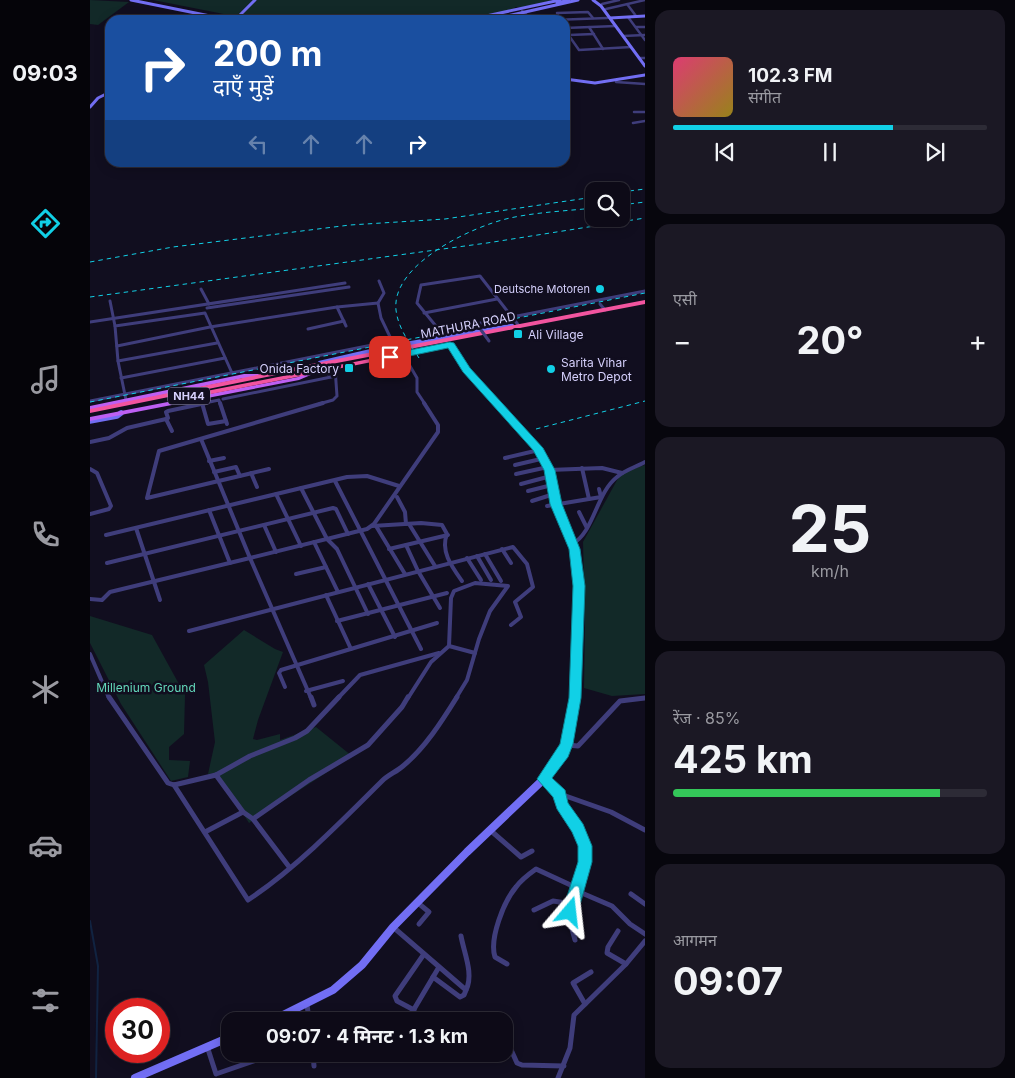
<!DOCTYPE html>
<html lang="hi">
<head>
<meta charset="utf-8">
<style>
  :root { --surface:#0d0a17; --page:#1b1824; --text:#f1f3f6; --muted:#9a9aa1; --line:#2d2b36; --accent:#11d0e6 }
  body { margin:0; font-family:Inter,"Noto Sans Devanagari",sans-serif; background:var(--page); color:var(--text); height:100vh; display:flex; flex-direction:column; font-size:19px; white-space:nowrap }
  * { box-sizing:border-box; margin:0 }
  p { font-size:16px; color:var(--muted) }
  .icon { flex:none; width:28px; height:28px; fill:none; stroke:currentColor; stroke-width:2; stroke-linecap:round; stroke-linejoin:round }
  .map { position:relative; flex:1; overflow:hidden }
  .panel { display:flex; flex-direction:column; gap:10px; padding:10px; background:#07060d; width:370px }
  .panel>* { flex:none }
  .banner { position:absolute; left:15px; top:15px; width:465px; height:152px; border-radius:15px; box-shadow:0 2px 12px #0003,0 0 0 1px var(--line); background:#1a4fa0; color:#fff; overflow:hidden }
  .controls { position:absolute; left:495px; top:182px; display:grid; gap:10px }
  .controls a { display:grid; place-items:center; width:45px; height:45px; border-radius:10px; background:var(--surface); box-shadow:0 2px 12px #0003,0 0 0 1px var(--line); font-size:25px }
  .speed { position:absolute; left:15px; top:998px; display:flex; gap:10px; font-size:25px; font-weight:700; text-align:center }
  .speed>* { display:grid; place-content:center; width:65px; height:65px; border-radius:50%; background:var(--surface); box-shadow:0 2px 12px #0003,0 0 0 1px var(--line); line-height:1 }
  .speed .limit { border:8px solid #d22; background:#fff; color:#111 }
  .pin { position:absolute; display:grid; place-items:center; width:42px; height:42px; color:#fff; margin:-21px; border-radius:10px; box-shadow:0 2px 8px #0006 }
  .me { position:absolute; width:55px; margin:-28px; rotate:17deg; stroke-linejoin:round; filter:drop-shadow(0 0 4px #0008) }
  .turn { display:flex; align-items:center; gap:18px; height:105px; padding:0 25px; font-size:22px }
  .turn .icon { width:65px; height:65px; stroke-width:2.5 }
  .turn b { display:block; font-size:35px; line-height:42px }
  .lanes { display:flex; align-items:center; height:48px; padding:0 25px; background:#0003; justify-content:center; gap:25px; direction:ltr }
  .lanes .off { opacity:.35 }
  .big { font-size:38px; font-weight:700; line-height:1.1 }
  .panel .tile { flex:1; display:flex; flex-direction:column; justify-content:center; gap:8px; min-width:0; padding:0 18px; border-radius:15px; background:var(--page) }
  .panel .dial { align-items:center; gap:0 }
  .dial b { font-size:65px; line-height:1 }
  .song { display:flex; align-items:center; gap:15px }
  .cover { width:60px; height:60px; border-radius:8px; background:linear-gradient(135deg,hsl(340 70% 55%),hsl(50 70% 35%)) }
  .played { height:5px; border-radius:2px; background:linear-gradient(90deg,var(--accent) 70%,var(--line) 70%) }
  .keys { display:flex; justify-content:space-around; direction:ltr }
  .heat { display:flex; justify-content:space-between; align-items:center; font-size:28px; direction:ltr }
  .charge { height:8px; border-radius:4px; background:linear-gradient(90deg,#34c759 85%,var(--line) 0) }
  .trip { position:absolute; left:131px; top:1012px; width:292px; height:50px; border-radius:15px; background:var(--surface); box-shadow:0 2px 12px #0003,0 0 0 1px var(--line); font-weight:700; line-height:50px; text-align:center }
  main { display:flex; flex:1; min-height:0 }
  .dock { display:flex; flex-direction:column; width:90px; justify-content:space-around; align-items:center; background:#050409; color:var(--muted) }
  .dock .icon { width:35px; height:35px }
  .dock .on { color:var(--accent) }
  .dock b { font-size:22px; color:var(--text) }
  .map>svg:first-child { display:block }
</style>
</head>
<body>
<main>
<nav class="dock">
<b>09:03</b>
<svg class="icon on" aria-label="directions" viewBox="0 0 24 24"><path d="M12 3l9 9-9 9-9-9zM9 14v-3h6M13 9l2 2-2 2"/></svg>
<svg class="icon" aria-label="music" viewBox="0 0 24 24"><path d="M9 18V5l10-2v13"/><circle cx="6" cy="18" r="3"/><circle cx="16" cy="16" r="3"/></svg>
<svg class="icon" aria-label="phone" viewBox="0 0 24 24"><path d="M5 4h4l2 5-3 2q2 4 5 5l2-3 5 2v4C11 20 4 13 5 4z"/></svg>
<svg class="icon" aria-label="climate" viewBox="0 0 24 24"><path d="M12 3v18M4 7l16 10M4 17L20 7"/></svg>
<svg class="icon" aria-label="car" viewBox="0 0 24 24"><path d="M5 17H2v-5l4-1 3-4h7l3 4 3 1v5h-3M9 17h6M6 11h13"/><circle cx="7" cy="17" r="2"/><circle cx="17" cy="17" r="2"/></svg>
<svg class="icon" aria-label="filters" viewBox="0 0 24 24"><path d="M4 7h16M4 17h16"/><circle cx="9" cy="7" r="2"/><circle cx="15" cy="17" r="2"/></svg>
</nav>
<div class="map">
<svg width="555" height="1078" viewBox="0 0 555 1078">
  <rect width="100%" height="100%" fill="#110e1f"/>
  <g fill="#122928">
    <polygon points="0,0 39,2 8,25 0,24"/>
    <polygon points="63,0 463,0 434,7 425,7 424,10 368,19 347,15 342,20 164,20"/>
    <polygon points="555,465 555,694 522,696 494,688 495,623 493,542 531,473"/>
    <polygon points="0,616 62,635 95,695 94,734 79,747 79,760 100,761 98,777 81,781 31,704 0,643"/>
    <polygon points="154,630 185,649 193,652 168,720 163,739 167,740 190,734 190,740 226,727 262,756 159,823 127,773 118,774 125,742 118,682 114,665"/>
  </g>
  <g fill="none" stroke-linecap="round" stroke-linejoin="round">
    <polyline stroke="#112341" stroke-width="2" points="0,921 8,966 6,1078"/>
    <g stroke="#3f3d7b" stroke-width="2.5">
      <polyline points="512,4 529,0"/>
      <polyline points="537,4 546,16"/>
      <polyline points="516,9 555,0"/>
      <polyline points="432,11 443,20"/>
      <polyline points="538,17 555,40"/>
      <polyline points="463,20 517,18"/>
      <polyline points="470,20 467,13 498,12 503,18"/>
      <polyline points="499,27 513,49"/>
      <polyline points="546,27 555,27"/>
      <polyline points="475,28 526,26"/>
      <polyline points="475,30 489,50 541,47"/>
      <polyline points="479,35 504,34"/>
      <polyline points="533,36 555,35"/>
      <polyline points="549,58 555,58"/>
      <polyline points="526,82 555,84"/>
      <polyline points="544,112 555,112"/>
      <polyline points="543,123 555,121"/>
    </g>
    <g stroke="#3f3d7b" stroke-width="3">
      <polygon points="390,276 422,317 350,331 327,303 331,285"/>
      <polyline points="111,289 119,304"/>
      <polyline points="20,301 25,326"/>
      <polyline points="288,303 294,293 289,281"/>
      <polyline points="510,304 515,310"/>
      <polyline points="117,308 259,287"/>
      <polyline points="334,313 407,299"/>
      <polyline points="422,317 430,327"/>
      <polyline points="422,317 555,291"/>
      <polyline points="0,322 255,283"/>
      <polyline points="218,329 254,321"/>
      <polyline points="27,346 120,327 247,307 256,326"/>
      <polyline points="313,354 327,378 327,392 335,404"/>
      <polyline points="28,361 127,343"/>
      <polyline points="235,370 238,374 246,374"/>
      <polyline points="31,378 135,358"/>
      <polyline points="133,399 246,376"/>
      <polyline points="36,400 28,361 25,326 115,313 142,373"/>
      <polyline points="0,401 302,341 291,318 288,303 247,307"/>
      <polyline points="110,404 129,400 130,404"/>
      <polyline points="229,404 243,400 247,396 245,368"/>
    </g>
    <g stroke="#3f3d7b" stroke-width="4">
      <polyline points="112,403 118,424 136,421"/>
      <polyline points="130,403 137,424"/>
      <polyline points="76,419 82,431"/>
      <polyline points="111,439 160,558 277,529 284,524 348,432 348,425 334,403"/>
      <polyline points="0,442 19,438 37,428 76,419 78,418 76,412 78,411 116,403"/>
      <polyline points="415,458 449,450"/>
      <polyline points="119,461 134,458"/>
      <polyline points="425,465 455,458"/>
      <polyline points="492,468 499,499"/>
      <polyline points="0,469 7,473 21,506 19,509 0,514"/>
      <polyline points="179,469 57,498 69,451 233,403"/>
      <polyline points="459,470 512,468 532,473"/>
      <polyline points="124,472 146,467 150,476"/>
      <polyline points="161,473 167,487"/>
      <polyline points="426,474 458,467"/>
      <polyline points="245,481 331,649"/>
      <polyline points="431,484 461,476"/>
      <polyline points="211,488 237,539 247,549 278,614"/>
      <polyline points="438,491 462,485"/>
      <polyline points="186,494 211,546"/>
      <polyline points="307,497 315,512 316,524"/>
      <polyline points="442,501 464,494"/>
      <polyline points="457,506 511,497 509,489"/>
      <polyline points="119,510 140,563"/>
      <polyline points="489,512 497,528"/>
      <polyline points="319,524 345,566"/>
      <polyline points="174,525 186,552"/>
      <path d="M282,526l49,-3 21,2 5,9c-7,17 5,33 15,47"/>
      <polyline points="286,526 315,574"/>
      <polyline points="46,528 70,600"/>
      <polyline points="16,535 257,477 277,476 309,486"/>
      <polyline points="224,542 248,592"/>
      <path d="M482,544c22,-11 24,-51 45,-67 8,-7 19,-10 28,-15"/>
      <polyline points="316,545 328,571 350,608"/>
      <polyline points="299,549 358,535"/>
      <polyline points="412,549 421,563"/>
      <polyline points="395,554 411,581"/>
      <polyline points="387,556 401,580"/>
      <polyline points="377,558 391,580"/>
      <polyline points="17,563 243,508 246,509 258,534"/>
      <polyline points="206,574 236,567"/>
      <polyline points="278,584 305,637"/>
      <polyline points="236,595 261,649"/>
      <polyline points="0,599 12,600 20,592 160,558 221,698"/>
      <polyline points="247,621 357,593"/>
      <polyline points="99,631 423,547 437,564 443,587 425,602 431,617 421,625"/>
      <polyline points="359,646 385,653"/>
      <polyline points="0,654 19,698"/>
      <polyline points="195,687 189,673 191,670 347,623"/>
      <polyline points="216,691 253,681"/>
      <polyline points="248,698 270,675 349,653"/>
      <polyline points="318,698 341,662 359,646 361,598 364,591 385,583 418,586 400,611 389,639 377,680 366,698"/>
      <polyline points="553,698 555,698"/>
    </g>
    <g stroke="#3f3d7b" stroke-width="5">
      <polyline points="19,697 78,783 84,785"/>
      <polyline points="221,697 224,705"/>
      <polyline points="477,745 488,746 530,701 555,698"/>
      <polyline points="126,775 160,756 205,738 217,731 249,697"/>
      <polyline points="454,779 470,794 521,812 555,830"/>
      <path d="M84,785l74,115c48,-32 93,-78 134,-119 6,-6 14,-9 21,-15 22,-18 39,-45 54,-69"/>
      <polyline points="84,785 126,775 153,812 163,819 219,780 278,745 312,707 318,697"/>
      <path d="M470,794c4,21 22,34 24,56 3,23 -12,42 -14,64 -1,8 3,18 5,26"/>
      <polyline points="163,819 200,868"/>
      <polyline points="400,830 431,857 442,851"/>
      <polyline points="115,832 153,812"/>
      <polyline points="487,891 522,906 540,924 555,934"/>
      <polyline points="541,894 555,904"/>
      <polyline points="328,903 339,912 329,924"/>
      <polyline points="444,910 463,901 483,904"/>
      <path d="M303,927l73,63c8,-16 -2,-37 -5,-54"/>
      <polyline points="528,931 518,947 517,953 536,964"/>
      <path d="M417,964l-12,-7c-6,-18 9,-56 21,-70 5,-7 13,-13 20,-18l41,19"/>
      <polyline points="343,977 370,997 374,995 376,990"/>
      <polyline points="217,1004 219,1021"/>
      <polyline points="495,1004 483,983 501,972"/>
      <polyline points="324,1010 307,1001 305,996 334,954"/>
      <polyline points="317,1021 349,967"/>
      <polyline points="419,1021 421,1033 418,1043 427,1063 432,1065 474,1066"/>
      <polyline points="117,1046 126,1074 181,1055"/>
      <polyline points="223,1054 224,1066"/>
      <polyline points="468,1078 480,1048 484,1015 536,964 555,941"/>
    </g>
    <g stroke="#726ef4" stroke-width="3">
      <polyline points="41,0 140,20"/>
      <polyline points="503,0 511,6 555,66"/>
      <polyline points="467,3 479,0"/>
      <polyline points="136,18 149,20"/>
      <polyline points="520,18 555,16"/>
      <polyline points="145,20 165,0"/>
      <polyline points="378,20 470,0"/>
      <polyline points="400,20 488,0"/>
      <polyline points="475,79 505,83 555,75"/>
      <polyline points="0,107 8,98 20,92"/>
    </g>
    <g stroke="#726ef4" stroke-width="4.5">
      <polyline points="360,345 377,370 407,404"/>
      <polyline points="230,363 299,347 422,326"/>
    </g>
    <g stroke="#726ef4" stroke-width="5.5">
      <polyline points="406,403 453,455 459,470 466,504 485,549 489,586 485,698"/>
      <polyline points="0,421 27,416 31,413"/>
    </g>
    <g stroke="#726ef4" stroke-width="8">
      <polyline points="181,1021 243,990 272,965 303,927 377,852 458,775 477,745 485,697"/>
      <polyline points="45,1078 140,1037"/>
    </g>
    <g fill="#bd5ff3" fill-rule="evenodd">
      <polygon points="221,371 223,372 224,373 223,374 209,380 0,421 0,417 208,377"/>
      <polygon points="154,374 168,374 171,376 168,378 154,378 0,410 0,406"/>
    </g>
    <g fill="#f2549f" fill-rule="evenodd">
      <polygon points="555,300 555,304 226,367 0,413 0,409 226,363"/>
      <polygon points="325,350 327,351 327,353 86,401 83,399 86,397"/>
    </g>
    <g stroke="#11d0e6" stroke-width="1" stroke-dasharray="4.5 4" stroke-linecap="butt">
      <polyline points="531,192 555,189"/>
      <polyline points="531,205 555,202"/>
      <polyline points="0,262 83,247 260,225 355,219 504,197"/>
      <polyline points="0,297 397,243 555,218"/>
      <path d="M329,358c-9,-14 -21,-30 -23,-48 -5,-46 77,-84 114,-92 28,-6 56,-7 84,-10"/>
      <polyline points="0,402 555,293"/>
      <polyline points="446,429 555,401"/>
    </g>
    <polyline stroke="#3f3d7b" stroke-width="3" points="391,330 399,341"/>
  </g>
  <polygon fill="#11d0e6" stroke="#0b8796" points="360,342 364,343 380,368 453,448 465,470 472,504 490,549 495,586 491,698 483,744 478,757 462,778 475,790 478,803 493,824 502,846 502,862 488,912 485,917 480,919 475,917 472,912 488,862 488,846 482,832 467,809 463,797 447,779 470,744 479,698 483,586 479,549 460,504 454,470 443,450 373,372 358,348 300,360 295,357 300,354"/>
  <g fill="#11d0e6" stroke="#110e1f" stroke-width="2">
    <circle cx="510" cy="289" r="5"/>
    <rect x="423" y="329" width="10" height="10" rx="2.5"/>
    <rect x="254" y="363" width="10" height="10" rx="2.5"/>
    <circle cx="461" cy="369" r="5"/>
  </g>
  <g text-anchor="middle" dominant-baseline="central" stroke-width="5" stroke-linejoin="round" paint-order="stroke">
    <g font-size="11" fill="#d5d0fc" stroke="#110e1f" text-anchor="end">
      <text x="500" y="289">Deutsche Motoren</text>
    </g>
    <rect fill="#110e1f" stroke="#9a96ba" stroke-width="1" x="78" y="387.5" width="42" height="17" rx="4"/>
    <g font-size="11" font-weight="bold" fill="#d5d0fc">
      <text x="99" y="396">NH44</text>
    </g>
    <g font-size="12" fill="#d5d0fc" stroke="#110e1f">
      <text transform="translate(378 325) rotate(-11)">MATHURA ROAD</text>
    </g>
    <g font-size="12" fill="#d5d0fc" stroke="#110e1f" text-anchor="start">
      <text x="438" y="334">Ali Village</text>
      <text x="471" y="362">Sarita Vihar<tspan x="471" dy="14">Metro Depot</tspan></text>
      <text x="249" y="368" text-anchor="end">Onida Factory</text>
    </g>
    <g font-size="12" fill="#62d6b9" stroke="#110e1f">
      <text x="56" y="687">Millenium Ground</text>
    </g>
  </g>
</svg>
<div class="controls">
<a><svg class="icon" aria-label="search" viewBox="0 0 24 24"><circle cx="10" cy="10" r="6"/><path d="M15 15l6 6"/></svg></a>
</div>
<div class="speed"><div class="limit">30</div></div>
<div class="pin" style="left:300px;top:357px;background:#d93025"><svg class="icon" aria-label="arrive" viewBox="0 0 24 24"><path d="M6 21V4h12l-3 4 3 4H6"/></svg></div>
<svg class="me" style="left:480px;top:912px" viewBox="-20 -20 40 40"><path d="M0-17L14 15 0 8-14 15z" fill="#11d0e6" stroke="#fff" stroke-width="4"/></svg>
<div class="trip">09:07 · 4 मिनट · 1.3 km</div>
<div class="banner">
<div class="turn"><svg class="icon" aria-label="right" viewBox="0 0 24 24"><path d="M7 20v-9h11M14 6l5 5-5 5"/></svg><div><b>200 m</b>दाएँ मुड़ें</div></div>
<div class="lanes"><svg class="icon off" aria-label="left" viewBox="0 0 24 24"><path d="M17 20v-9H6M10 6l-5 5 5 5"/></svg><svg class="icon off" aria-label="ahead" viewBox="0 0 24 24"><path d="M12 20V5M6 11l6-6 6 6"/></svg><svg class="icon off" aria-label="ahead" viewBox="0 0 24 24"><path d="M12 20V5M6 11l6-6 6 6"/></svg><svg class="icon" aria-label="right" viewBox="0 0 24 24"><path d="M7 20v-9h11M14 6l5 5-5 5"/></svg></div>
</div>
</div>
<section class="panel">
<div class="tile">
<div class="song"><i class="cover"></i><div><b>102.3 FM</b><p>संगीत</p></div></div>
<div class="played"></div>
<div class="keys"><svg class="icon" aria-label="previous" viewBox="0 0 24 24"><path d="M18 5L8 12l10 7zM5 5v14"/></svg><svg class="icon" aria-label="pause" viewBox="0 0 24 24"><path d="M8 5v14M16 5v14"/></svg><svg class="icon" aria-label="next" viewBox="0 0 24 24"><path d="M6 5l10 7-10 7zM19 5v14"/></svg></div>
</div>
<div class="tile"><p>एसी</p>
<div class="heat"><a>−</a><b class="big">20°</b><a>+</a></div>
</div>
<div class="tile dial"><b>25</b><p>km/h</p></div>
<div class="tile"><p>रेंज · 85%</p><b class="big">425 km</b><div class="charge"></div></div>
<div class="tile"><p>आगमन</p><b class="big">09:07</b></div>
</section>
</main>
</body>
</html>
